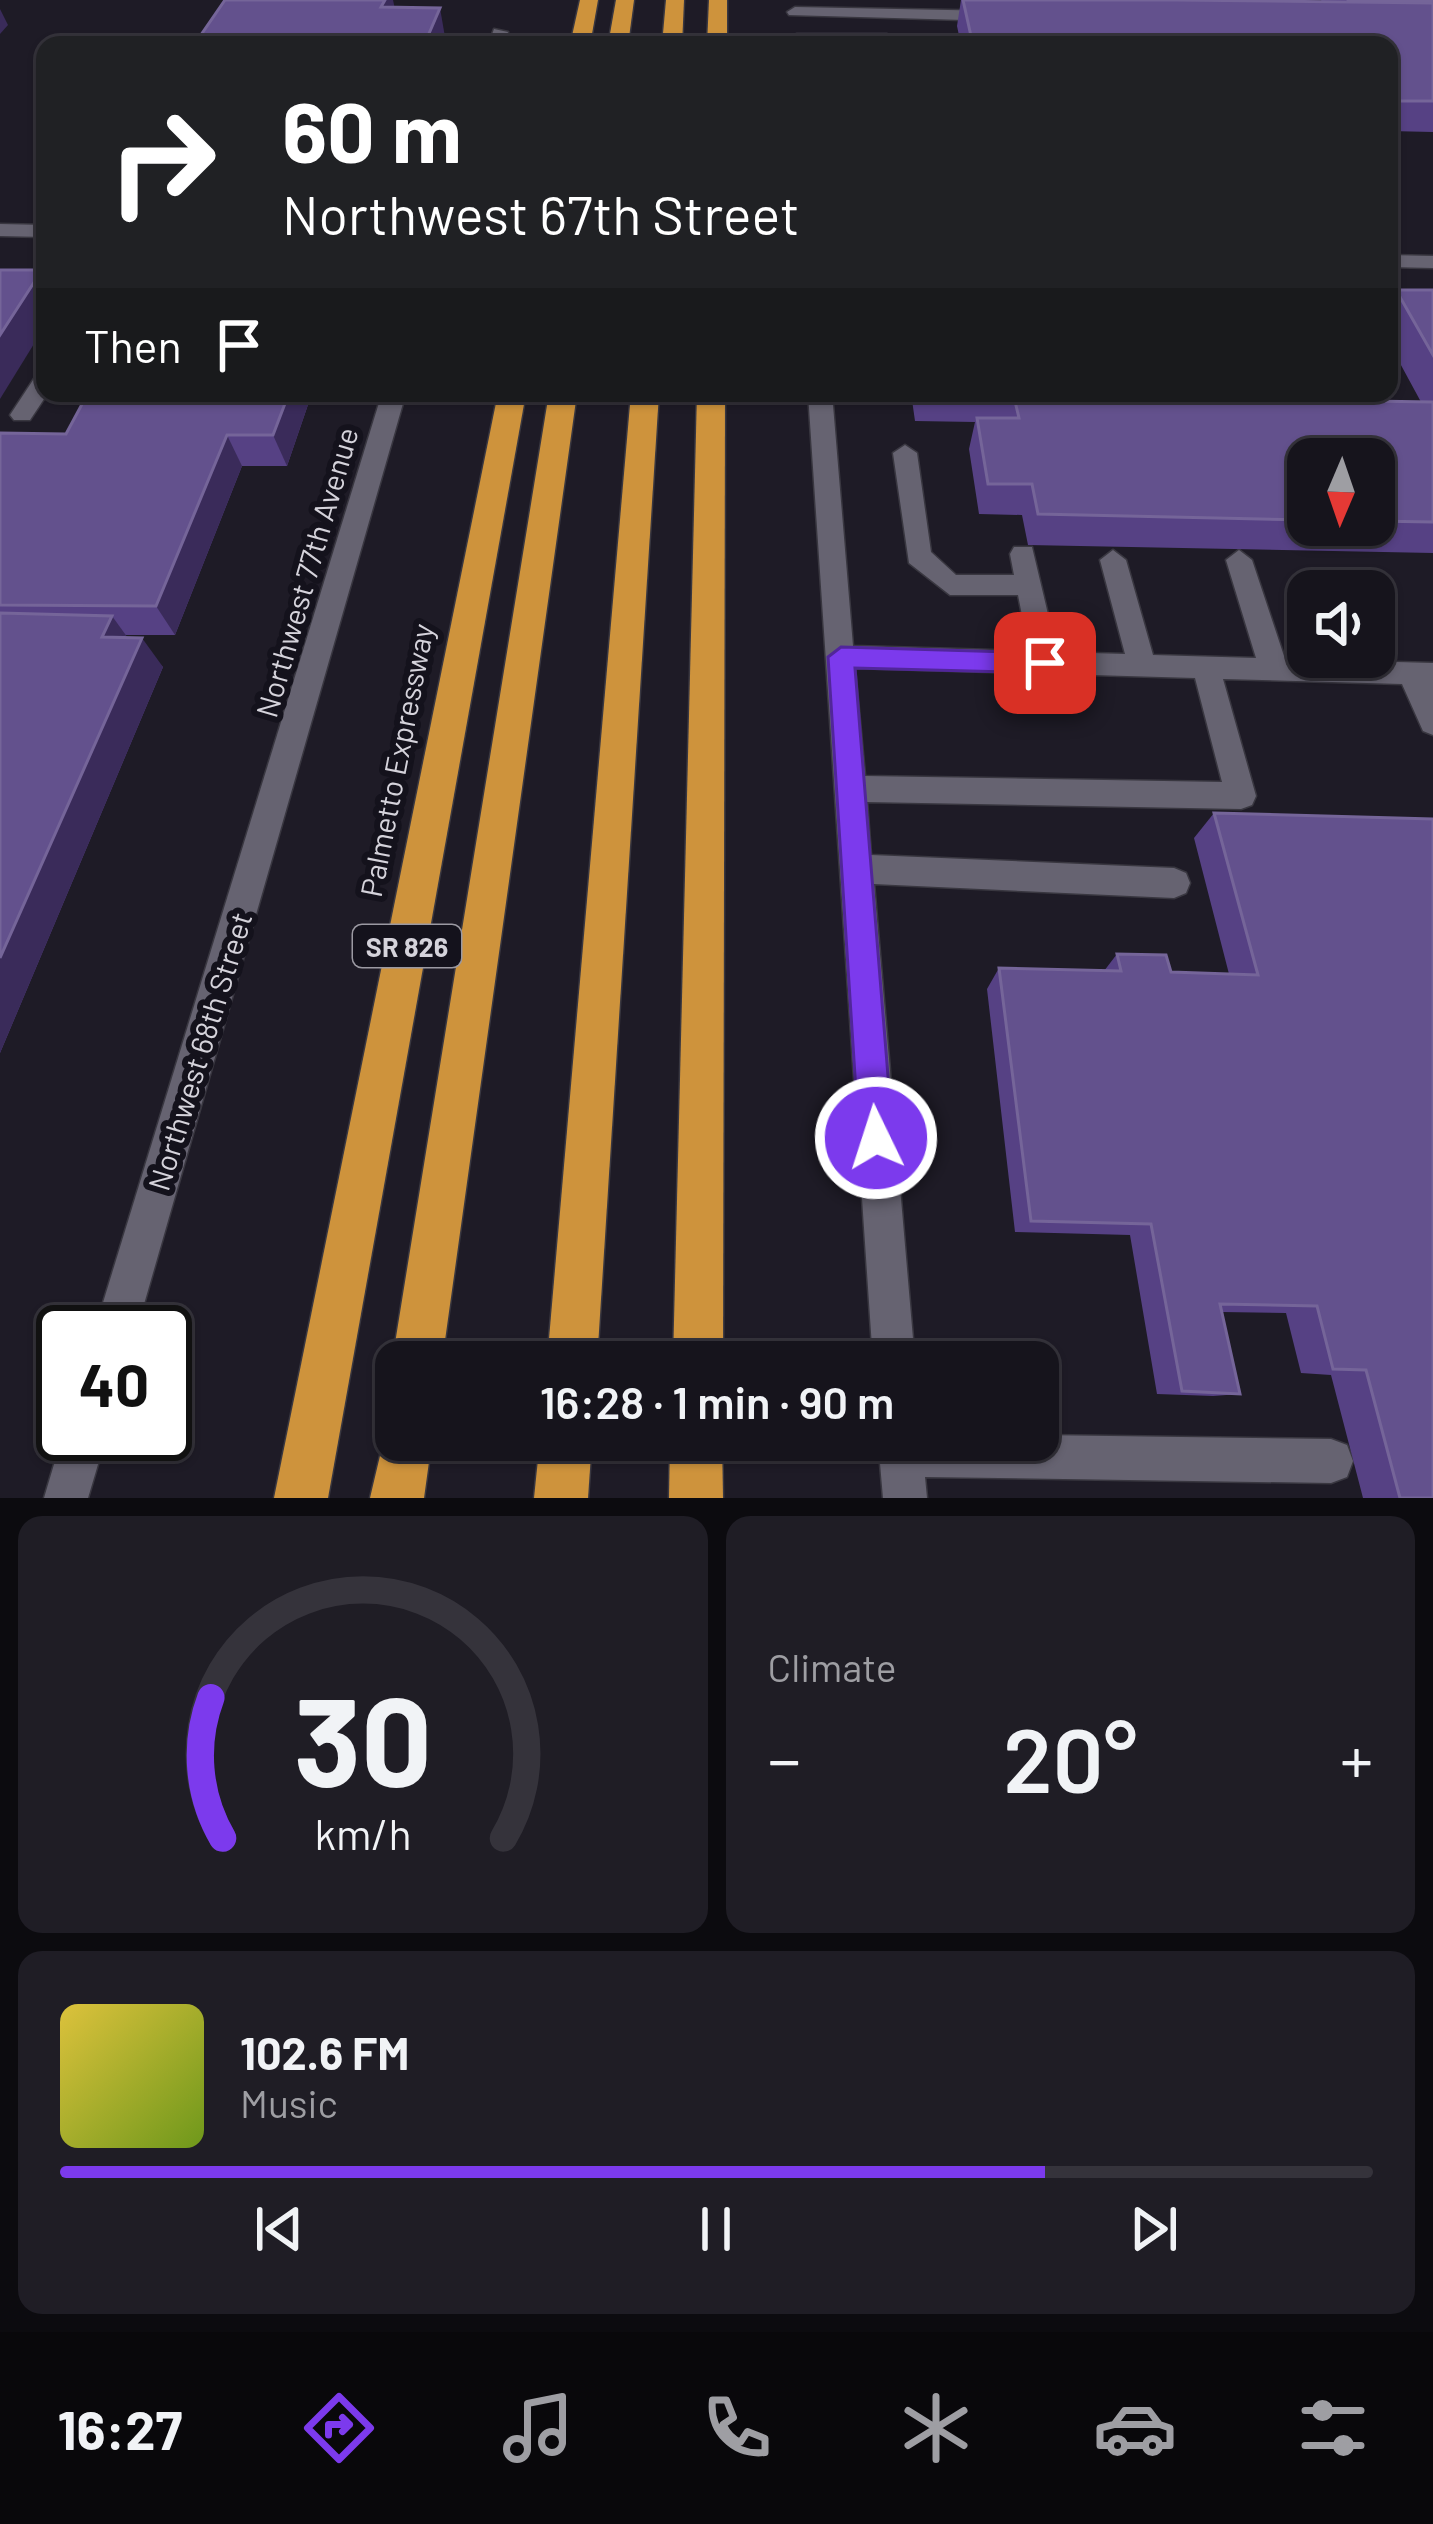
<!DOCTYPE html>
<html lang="en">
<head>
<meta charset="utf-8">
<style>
  :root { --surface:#16141c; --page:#1f1d25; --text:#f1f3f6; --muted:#9e9ea3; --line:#35333b; --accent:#7c3aed }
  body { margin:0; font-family:Barlow,sans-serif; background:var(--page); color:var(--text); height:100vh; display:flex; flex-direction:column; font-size:45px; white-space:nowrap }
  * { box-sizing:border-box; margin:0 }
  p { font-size:39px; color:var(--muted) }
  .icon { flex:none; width:66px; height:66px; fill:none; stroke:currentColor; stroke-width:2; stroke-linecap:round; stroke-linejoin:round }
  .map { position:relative; height:1498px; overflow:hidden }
  .sheet { display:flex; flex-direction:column; gap:18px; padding:18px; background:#0c0b0f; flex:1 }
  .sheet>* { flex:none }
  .guide { position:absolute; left:36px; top:36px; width:1362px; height:366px; border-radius:24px; box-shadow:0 3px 9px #0004,0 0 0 3px var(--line); background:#202124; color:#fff; overflow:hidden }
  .needle { width:78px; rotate:182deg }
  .tools { position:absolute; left:1287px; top:438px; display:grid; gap:24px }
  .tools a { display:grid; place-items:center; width:108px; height:108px; border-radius:24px; background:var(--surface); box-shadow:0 3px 9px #0004,0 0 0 3px var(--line); font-size:60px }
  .speed { position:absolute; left:36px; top:1305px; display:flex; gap:24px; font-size:60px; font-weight:700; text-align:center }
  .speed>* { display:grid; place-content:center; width:156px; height:156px; border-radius:50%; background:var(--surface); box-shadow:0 3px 9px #0004,0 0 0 3px var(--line); line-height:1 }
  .speed .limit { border:6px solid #111; border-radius:18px; background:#fff; color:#111 }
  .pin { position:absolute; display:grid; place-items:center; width:102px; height:102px; color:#fff; margin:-51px; border-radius:24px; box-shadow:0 6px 18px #0006 }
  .me { position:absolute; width:132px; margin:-66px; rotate:356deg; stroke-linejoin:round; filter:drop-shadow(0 0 9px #0008) }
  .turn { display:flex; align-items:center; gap:42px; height:252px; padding:0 48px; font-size:54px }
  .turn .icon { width:156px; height:156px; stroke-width:2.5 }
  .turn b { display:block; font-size:84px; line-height:102px }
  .then { display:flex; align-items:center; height:114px; padding:0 48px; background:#0003; gap:24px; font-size:45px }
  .big { font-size:90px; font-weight:600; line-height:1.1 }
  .sheet .card { flex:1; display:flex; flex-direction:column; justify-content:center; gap:18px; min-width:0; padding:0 42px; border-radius:24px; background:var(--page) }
  .sheet .dial { align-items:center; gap:0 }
  .dial svg { height:312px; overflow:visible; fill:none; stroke:var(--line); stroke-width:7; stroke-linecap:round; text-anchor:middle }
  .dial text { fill:var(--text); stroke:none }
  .song { display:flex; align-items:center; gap:36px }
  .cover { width:144px; height:144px; border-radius:18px; background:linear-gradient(135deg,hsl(50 70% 55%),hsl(80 70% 35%)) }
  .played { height:12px; border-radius:6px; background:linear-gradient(90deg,var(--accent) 75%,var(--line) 75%) }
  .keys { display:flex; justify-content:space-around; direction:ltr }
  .heat { display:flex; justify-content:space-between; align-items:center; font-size:66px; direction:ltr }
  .sheet .tiles { flex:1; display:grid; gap:18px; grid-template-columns:1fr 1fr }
  .card:last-child { grid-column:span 2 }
  .trip { position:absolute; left:375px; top:1341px; width:684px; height:120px; border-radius:24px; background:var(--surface); box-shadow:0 3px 9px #0004,0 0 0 3px var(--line); font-weight:600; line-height:120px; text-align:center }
  .menu { display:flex; height:192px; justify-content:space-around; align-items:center; background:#09080b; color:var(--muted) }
  .menu .icon { width:84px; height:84px }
  .menu .on { color:var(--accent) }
  .menu b { font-size:54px; color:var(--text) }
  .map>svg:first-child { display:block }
</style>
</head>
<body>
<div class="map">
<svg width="1433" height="1498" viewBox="0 0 1433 1498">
  <rect width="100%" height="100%" fill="#1e1b26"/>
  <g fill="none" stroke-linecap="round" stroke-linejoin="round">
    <g stroke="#393740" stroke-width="3">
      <g id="minor">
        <polygon points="795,7 999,11 1007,16 999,21 789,15 787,12"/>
        <polygon points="494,29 508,32 504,45 488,45"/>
        <polygon points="797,34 887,34 896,45 791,42 791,36"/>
        <polygon points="0,224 45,225 45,237 0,236"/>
        <polygon points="1389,255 1433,256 1433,268 1389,267"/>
        <polygon points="45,372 48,393 30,420 14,420 10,415 37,374"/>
        <polygon points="382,393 406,393 136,1332 94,1332"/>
        <path d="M808,393h24l21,253 176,5 -11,-56h-68l-41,-32 -16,-110 12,-8 12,8 14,99 25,23h58l-4,-21 4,-7h18l25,105 68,2 -25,-94 13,-10 13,10 27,95 103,3 -30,-98 13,-10 13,10 33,99 148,4v72l-10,-4 -21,-47 -179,-5 33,117 -4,9 -11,4 -374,-7 4,53 303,13 12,5 4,10 -4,10 -12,5 -300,-14 41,478h-42zM855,668l340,10 27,104 -357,-6z"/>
        <polygon points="63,1434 107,1434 88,1498 44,1498"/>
        <polygon points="1038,1435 1331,1439 1347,1445 1353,1461 1347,1477 1331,1483 925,1477 927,1498 883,1498 878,1440 1038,1440"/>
      </g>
    </g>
    <g stroke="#393740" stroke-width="3">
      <g id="highway">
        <polygon points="580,0 598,0 590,45 570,45"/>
        <polygon points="616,0 634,0 628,45 608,45"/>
        <polygon points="666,0 684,0 682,45 662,45"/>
        <polygon points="709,0 727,0 727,45 707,45"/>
        <polygon points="498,393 526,393 328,1498 274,1498"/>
        <polygon points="549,393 577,393 442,1362 396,1362 396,1372 392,1362"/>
        <polygon points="631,393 659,393 597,1362 547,1362"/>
        <polygon points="697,393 725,393 723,1362 673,1362"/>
        <polygon points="396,1418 396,1440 432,1440 424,1498 370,1498 388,1422"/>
        <polygon points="540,1440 592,1440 588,1498 534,1498"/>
        <polygon points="670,1440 722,1440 723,1498 669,1498"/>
      </g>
    </g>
    <use href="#minor" fill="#666371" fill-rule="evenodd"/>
    <use href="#highway" fill="#ce933c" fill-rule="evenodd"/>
  </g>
  <g fill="#564184" fill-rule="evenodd">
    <polygon points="961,0 1322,2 1321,0 1433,0 1433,132 1389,131 1389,45 961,45 957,26"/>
    <path d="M1396,290h37v263l-405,-8 -6,-30 -43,-1 -10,-65 6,-27 -60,-1 -4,-28h390l3,7 117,2 -32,-59v-42zM1308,459h66v66h-66z"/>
    <polygon points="88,393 312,393 287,466 242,466 175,635 125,635 163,667 0,1053 0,433 66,434"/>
    <polygon points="1214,813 1433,1498 1363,1498 1331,1375 1301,1373 1286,1313 1222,1312 1240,1394 1213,1396 1157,1394 1130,1235 1015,1232 987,989 999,968 1104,971 1117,954 1171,972 1229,974 1194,838"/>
  </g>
  <g fill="#3a2b5a">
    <polygon points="385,0 393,0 397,18 381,7"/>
    <polygon points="440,8 445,37 442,45 424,45"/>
    <polygon points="0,9 8,25 0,34"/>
    <polygon points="42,270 45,275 45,326 0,399 0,335"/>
    <polygon points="289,393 312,393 287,466 273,435"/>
    <polygon points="227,435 242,466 175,635 156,606"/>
    <polygon points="112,616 133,645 102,637"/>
    <polygon points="142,638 163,667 0,1053 0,958"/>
  </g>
  <g fill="#63518d" stroke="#756599" stroke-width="3">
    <polygon points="225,0 385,0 381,7 440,8 424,45 194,45"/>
    <polygon points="963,0 1177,0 1433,3 1433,101 1389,101 1389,45 973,45"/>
    <rect x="1348" y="0" width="85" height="1"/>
    <polygon points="0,270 42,270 0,335"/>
    <polygon points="1396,290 1433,290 1433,355"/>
    <polygon points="88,393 289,393 273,435 227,435 156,606 0,605 0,433 66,434"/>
    <polygon points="1013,393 1301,393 1304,400 1433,402 1433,522 1374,521 1374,459 1308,459 1308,520 1038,514 1032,484 988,484 977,418 1019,418"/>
    <polygon points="0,613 112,616 102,637 142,638 0,958"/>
    <polygon points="1214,813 1433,819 1433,1498 1400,1498 1366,1370 1333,1369 1317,1306 1220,1304 1240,1394 1182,1391 1151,1224 1031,1221 999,968 1121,971 1117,954 1166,955 1171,972 1258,975"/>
  </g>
  <polygon fill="#7c3aed" stroke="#51269a" stroke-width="3" points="841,647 1045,653 1058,663 1045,673 855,668 893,1138 888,1150 876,1155 864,1150 859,1138 828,657"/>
  <g text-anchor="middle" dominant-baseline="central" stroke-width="12" stroke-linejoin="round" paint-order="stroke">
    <rect fill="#14121c" stroke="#9b99a2" stroke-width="3" x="353" y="925" width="108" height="42" rx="9"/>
    <g font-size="27" font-weight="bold" fill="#d5d3db">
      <text x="407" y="946">SR 826</text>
    </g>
    <g font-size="30" fill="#d5d3db" stroke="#14121c">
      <text transform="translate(306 572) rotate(-74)">Northwest 77th Avenue</text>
      <text transform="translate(396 760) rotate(-79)">Palmetto Expressway</text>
      <text transform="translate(199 1051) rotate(-73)">Northwest 68th Street</text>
    </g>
  </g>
</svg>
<div class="tools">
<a><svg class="needle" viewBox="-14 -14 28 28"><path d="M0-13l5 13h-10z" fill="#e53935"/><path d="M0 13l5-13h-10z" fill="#9e9ea3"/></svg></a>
<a><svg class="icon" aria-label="sound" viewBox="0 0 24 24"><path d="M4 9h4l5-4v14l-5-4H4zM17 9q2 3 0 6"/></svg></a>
</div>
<div class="speed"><div class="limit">40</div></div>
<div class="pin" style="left:1045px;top:663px;background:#d93025"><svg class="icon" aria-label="arrive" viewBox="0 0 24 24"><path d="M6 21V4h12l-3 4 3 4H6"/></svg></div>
<svg class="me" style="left:876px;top:1138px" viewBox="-20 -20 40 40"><circle r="17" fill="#7c3aed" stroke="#fff" stroke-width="3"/><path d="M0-11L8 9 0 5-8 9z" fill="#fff"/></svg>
<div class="trip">16:28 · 1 min · 90 m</div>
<div class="guide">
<div class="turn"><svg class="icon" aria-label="right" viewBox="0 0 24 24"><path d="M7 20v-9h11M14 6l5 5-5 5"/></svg><div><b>60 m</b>Northwest 67th Street</div></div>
<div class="then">Then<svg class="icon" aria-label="arrive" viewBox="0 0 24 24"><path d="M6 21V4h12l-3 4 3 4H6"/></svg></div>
</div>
</div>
<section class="sheet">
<div class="tiles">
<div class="card dial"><svg viewBox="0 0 100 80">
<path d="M14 69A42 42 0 1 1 86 69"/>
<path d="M14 69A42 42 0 0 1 11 33" stroke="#7c3aed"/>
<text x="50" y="56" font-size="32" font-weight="700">30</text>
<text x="50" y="72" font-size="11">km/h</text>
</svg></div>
<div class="card"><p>Climate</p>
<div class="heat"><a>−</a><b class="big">20°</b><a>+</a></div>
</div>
<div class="card">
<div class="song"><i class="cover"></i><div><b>102.6 FM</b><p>Music</p></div></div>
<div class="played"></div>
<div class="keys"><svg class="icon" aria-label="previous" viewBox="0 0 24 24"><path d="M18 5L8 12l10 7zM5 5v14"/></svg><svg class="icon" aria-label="pause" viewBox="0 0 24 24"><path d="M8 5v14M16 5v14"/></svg><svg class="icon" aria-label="next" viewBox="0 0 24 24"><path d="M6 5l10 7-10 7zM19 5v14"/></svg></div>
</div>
</div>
</section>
<nav class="menu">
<b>16:27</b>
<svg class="icon on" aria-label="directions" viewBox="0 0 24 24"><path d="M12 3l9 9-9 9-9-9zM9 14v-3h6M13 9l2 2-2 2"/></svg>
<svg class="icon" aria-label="music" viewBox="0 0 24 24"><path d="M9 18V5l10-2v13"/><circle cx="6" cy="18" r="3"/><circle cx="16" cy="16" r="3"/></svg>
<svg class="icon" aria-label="phone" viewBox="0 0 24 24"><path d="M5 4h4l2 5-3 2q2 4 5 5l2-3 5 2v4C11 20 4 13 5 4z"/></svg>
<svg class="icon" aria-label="climate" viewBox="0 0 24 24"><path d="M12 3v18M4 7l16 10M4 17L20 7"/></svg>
<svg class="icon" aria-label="car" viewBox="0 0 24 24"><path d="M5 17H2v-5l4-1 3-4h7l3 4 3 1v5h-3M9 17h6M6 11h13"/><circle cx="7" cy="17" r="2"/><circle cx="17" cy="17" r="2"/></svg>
<svg class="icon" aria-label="filters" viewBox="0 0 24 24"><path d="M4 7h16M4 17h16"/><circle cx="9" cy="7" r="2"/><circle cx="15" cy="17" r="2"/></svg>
</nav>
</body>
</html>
